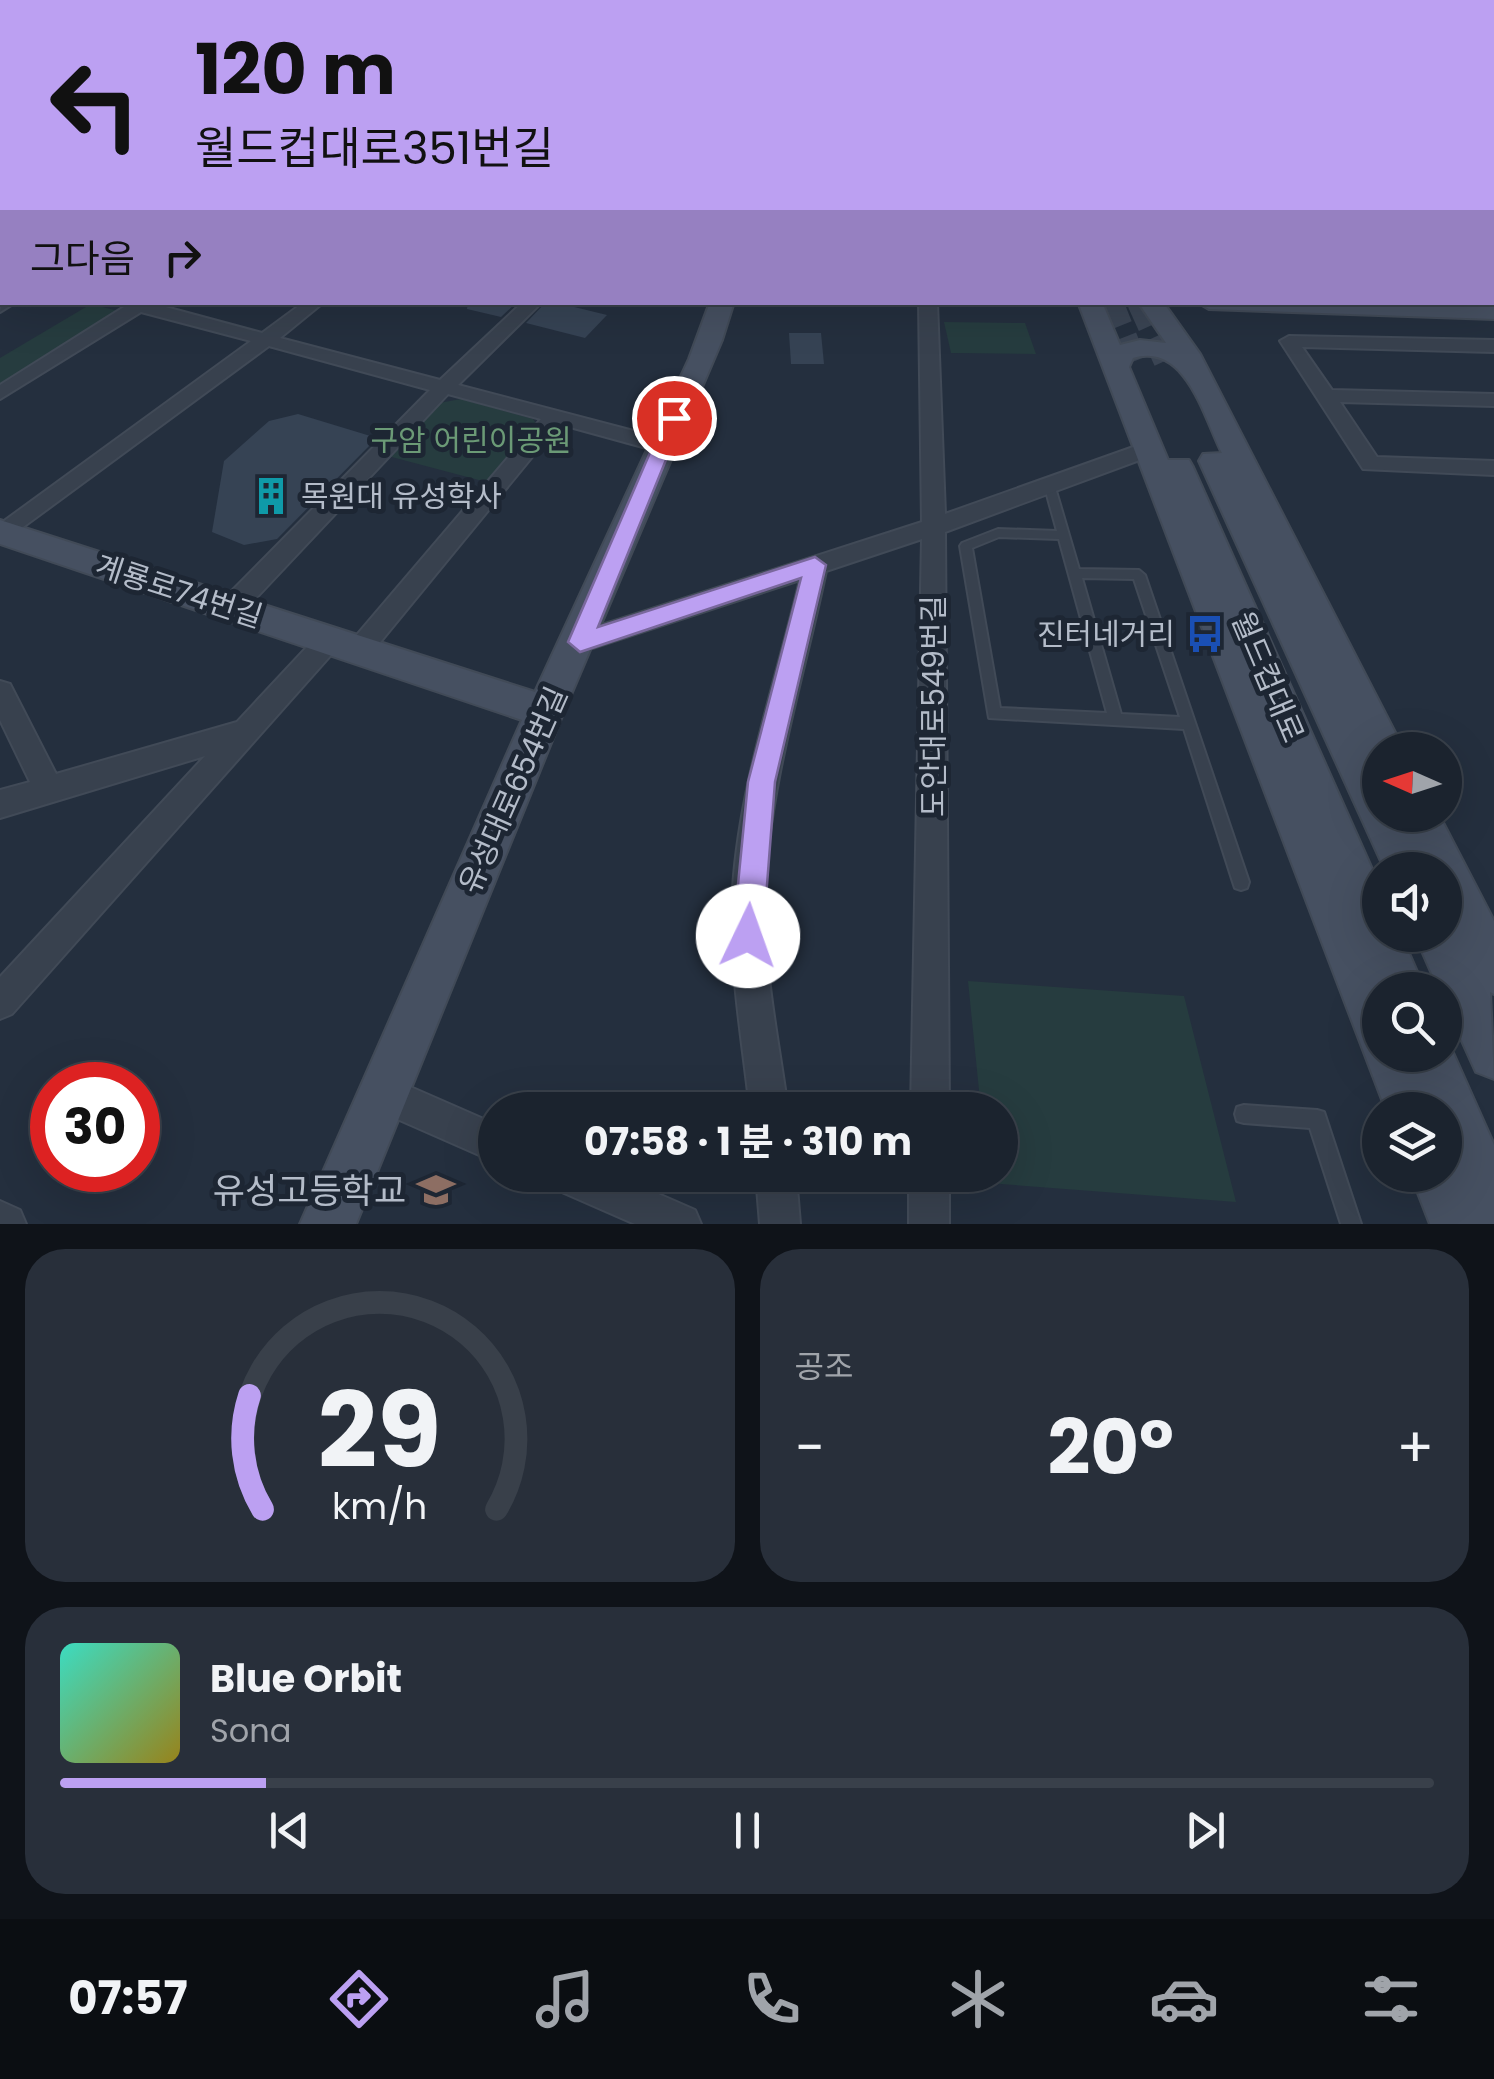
<!DOCTYPE html>
<html lang="ko">
<head>
<meta charset="utf-8">
<style>
  :root { --surface:#1b232e; --page:#282f3a; --text:#f1f3f6; --muted:#a0a4aa; --line:#39404a; --accent:#bca0f2 }
  body { margin:0; font-family:Poppins,"Noto Sans KR",sans-serif; background:var(--page); color:var(--text); height:100vh; display:flex; flex-direction:column; font-size:38px; white-space:nowrap }
  * { box-sizing:border-box; margin:0 }
  p { font-size:32px; color:var(--muted) }
  .icon { flex:none; width:55px; height:55px; fill:none; stroke:currentColor; stroke-width:2; stroke-linecap:round; stroke-linejoin:round }
  .map { position:relative; height:1224px; overflow:hidden }
  .details { display:flex; flex-direction:column; gap:25px; padding:25px; background:#0f1319; flex:1 }
  .details>* { flex:none }
  .hud { position:absolute; left:0px; top:0px; width:1495px; height:305px; box-shadow:0 10px 40px #0002,0 0 0 2px var(--line); background:#bca0f2; color:#111; overflow:hidden }
  .needle { width:65px; rotate:273deg }
  .tools { position:absolute; left:1362px; top:732px; display:grid; gap:20px }
  .tools a { display:grid; place-items:center; width:100px; height:100px; border-radius:50%; background:var(--surface); box-shadow:0 10px 40px #0002,0 0 0 2px var(--line); font-size:50px }
  .speed { position:absolute; left:30px; top:1062px; display:flex; gap:20px; font-size:50px; font-weight:700; text-align:center }
  .speed>* { display:grid; place-content:center; width:130px; height:130px; border-radius:50%; background:var(--surface); box-shadow:0 10px 40px #0002,0 0 0 2px var(--line); line-height:1 }
  .speed .limit { border:15px solid #d22; background:#fff; color:#111 }
  .pin { position:absolute; display:grid; place-items:center; width:85px; height:85px; color:#fff; margin:-42px; border:5px solid #fff; border-radius:50%; box-shadow:0 2px 10px #0007 }
  .me { position:absolute; width:110px; margin:-55px; rotate:3deg; stroke-linejoin:round; filter:drop-shadow(0 0 8px #0008) }
  .turn { display:flex; align-items:center; gap:35px; height:210px; padding:0 30px; font-size:45px }
  .turn .icon { width:130px; height:130px; stroke-width:2.5 }
  .turn b { display:block; font-size:70px; line-height:85px }
  .then { display:flex; align-items:center; height:95px; padding:0 30px; background:#0003; gap:20px; font-size:38px }
  .big { font-size:75px; font-weight:700; line-height:1.1 }
  .details .tile { flex:1; display:flex; flex-direction:column; justify-content:center; gap:15px; min-width:0; padding:0 35px; border-radius:40px; background:var(--page) }
  .details .dial { align-items:center; gap:0 }
  .dial svg { height:260px; overflow:visible; fill:none; stroke:var(--line); stroke-width:7; stroke-linecap:round; text-anchor:middle }
  .dial text { fill:var(--text); stroke:none }
  .song { display:flex; align-items:center; gap:30px }
  .cover { width:120px; height:120px; border-radius:15px; background:linear-gradient(135deg,hsl(170 70% 55%),hsl(50 70% 35%)) }
  .played { height:10px; border-radius:5px; background:linear-gradient(90deg,var(--accent) 15%,var(--line) 15%) }
  .keys { display:flex; justify-content:space-around; direction:ltr }
  .heat { display:flex; justify-content:space-between; align-items:center; font-size:55px; direction:ltr }
  .details .tiles { flex:1; display:grid; gap:25px; grid-template-columns:1fr 1fr }
  .tile:last-child { grid-column:span 2 }
  .trip { position:absolute; left:478px; top:1092px; width:540px; height:100px; border-radius:50px; background:var(--surface); box-shadow:0 10px 40px #0002,0 0 0 2px var(--line); font-weight:700; line-height:100px; text-align:center }
  .dock { display:flex; height:160px; justify-content:space-around; align-items:center; background:#0b0e12; color:var(--muted) }
  .dock .icon { width:70px; height:70px }
  .dock .current { color:var(--accent) }
  .dock b { font-size:45px; color:var(--text) }
  .map>svg:first-child { display:block }
</style>
</head>
<body>
<div class="map">
<svg width="1494" height="1224" viewBox="0 0 1494 1224">
  <rect width="100%" height="100%" fill="#242f3e"/>
  <g fill="#263c3f">
    <polygon points="91,304 118,311 118,317 0,390 0,358"/>
    <polygon points="944,322 1025,323 1036,354 951,353"/>
    <polygon points="461,399 533,419 537,425 490,483 388,456 439,403"/>
    <polygon points="968,981 1184,996 1236,1202 988,1183 988,1175 1000,1175 1000,1110 981,1110"/>
  </g>
  <g fill="#364354">
    <polygon points="468,302 517,302 501,317 467,309"/>
    <polygon points="546,302 554,302 607,315 585,338 526,323"/>
    <polygon points="789,333 821,333 824,364 791,364"/>
    <polygon points="298,414 377,438 277,539 244,545 212,532 224,461 269,421"/>
  </g>
  <g fill="none" stroke-linecap="round" stroke-linejoin="round">
    <g stroke="#3a4453" stroke-width="26" stroke-dasharray="26 12" stroke-linecap="butt">
      <polyline points="1110,302 1135,365"/>
      <polyline points="1140,302 1169,366"/>
    </g>
    <g stroke="#414a57" stroke-width="4">
      <g id="lane">
        <path d="M1049,480l5,4 25,85 60,1 6,5 104,307 -2,6 -6,2 -6,-2 -2,-6 -49,-153 -195,-11 -29,-172 2,-3 36,-14 59,2 -13,-47zM999,537l60,2 48,174 -107,-5 -28,-160zM1082,578l52,1 46,138 -59,-3z"/>
        <polygon points="1244,1105 1317,1110 1324,1112 1361,1224 1341,1224 1310,1128 1244,1123 1237,1121 1235,1114 1237,1107"/>
      </g>
    </g>
    <g stroke="#414a57" stroke-width="4">
      <g id="street">
        <rect x="1492" y="178" width="2" height="8"/>
        <polygon points="1492,224 1494,225 1494,236 1492,235"/>
        <rect x="1492" y="247" width="2" height="10"/>
        <polygon points="0,265 2,266 2,276 0,275"/>
        <polygon points="2,298 2,302 16,302 0,312"/>
        <polygon points="117,302 147,302 262,333 304,302 324,302 280,338 440,380 523,302 542,302 458,385 668,440 671,445 661,452 559,424 368,657 350,657 346,650 350,643 541,419 448,394 240,615 222,615 219,608 222,601 430,390 269,346 0,544 0,524 251,341 141,312 0,399 0,385 124,307"/>
        <path d="M919,302h18l8,212 194,-69h14l3,5 -3,5 -208,77 4,578h-38l11,-571 -96,32c-22,105 -56,210 -61,317 -3,76 13,148 23,222h-38c-8,-74 -22,-147 -17,-222 7,-105 43,-206 67,-308l-220,72 -9,-3 -4,-7 4,-7 351,-113z"/>
        <polygon points="1289,336 1494,340 1494,352 1302,347 1332,390 1494,394 1494,406 1340,402 1377,457 1494,461 1494,475 1363,469 1280,341"/>
        <polygon points="329,630 338,633 342,640 338,647 12,1014 0,1019 0,977 205,756 0,818 0,790 30,782 0,720 0,681 10,684 56,774 237,722 320,633"/>
        <polygon points="383,1075 495,1124 495,1162 370,1107 364,1094 370,1081"/>
        <polygon points="549,1175 615,1175 695,1210 701,1224 635,1224 555,1189"/>
        <polygon points="756,1175 796,1175 800,1224 760,1224"/>
        <rect x="909" y="1175" width="40" height="49"/>
        <polygon points="0,1201 20,1210 26,1224 0,1224"/>
      </g>
    </g>
    <g stroke="#414a57" stroke-width="4">
      <g id="secondary">
        <polygon points="0,138 2,138 2,149 0,148"/>
        <polygon points="710,302 734,302 722,340 564,711 356,1224 300,1224 522,720 0,544 0,520 535,692 689,359"/>
        <path d="M1078,302h24l18,43 20,-5 26,3 -28,-41h25l37,52 204,396h-24v65h59l55,106v73l-4,-2 4,87 -18,-7 -31,-69v-13h-6l-24,-55h30v-65h-60l-186,-409 4,-7 19,-1c-18,-36 -36,-111 -89,-95l-4,9 39,93h21l4,7 187,420v48h21l24,55h-45v65h65l1,-18 48,108v79h-64l-19,-49h34v-65h-59z"/>
        <polygon points="1197,302 1494,305 1494,319 1209,309"/>
      </g>
    </g>
    <g stroke="#414a57" stroke-width="4">
      <polygon id="primary" points="2,167 2,182 0,183 0,168"/>
    </g>
    <use href="#lane" fill="#38414e" fill-rule="evenodd"/>
    <use href="#street" fill="#38414e" fill-rule="evenodd"/>
    <use href="#secondary" fill="#465061" fill-rule="evenodd"/>
    <use href="#primary" fill="#56606e" fill-rule="evenodd"/>
  </g>
  <linearGradient id="sky" x2="0" y2="1"><stop stop-color="#141a22"/><stop offset="0.45" stop-color="#3f4d63"/><stop offset="1" stop-color="#3f4d63" stop-opacity="0"/></linearGradient>
  <rect width="1494" height="310" fill="url(#sky)"/>
  <polygon fill="#bca0f2" stroke="#7a689d" stroke-width="2.5" points="674,412 683,418 598,627 815,557 826,565 775,782 763,936 759,946 748,951 737,946 733,936 748,782 801,578 580,652 568,642 665,418"/>
  <defs>
    <g id="building-bare" transform="scale(3)"><path d="M-4-6H4V6H1V3H-1V6H-4ZM-2.5-4.3h1.7v1.8h-1.7ZM.8-4.3h1.7v1.8H.8ZM-2.5-1h1.7V.8h-1.7ZM.8-1h1.7V.8H.8Z" fill="#0f9aa8" stroke="#1d2633" stroke-width="2.5" paint-order="stroke"/></g>
    <g id="bus-bare" transform="scale(3)"><path d="M-5-6H5V4H4V6H2V4H-2V6H-4V4H-5ZM-3.5-4V0h7V-4ZM-3.5 1.2v1.5H-2V1.2ZM2 1.2v1.5H3.5V1.2Z" fill="#1a4fb4" stroke="#1d2633" stroke-width="2.5" paint-order="stroke"/></g>
    <g id="school-bare" transform="scale(3)"><path d="M0-5L7-2L0 1L-7-2ZM-4 1L0 2.5L4 1V4Q0 6-4 4Z" fill="#8d6e63" stroke="#1d2633" stroke-width="2.5" paint-order="stroke"/></g>
  </defs>
  <g fill-rule="evenodd">
    <use href="#building-bare" x="271" y="496"/>
    <use href="#bus-bare" x="1205" y="634"/>
    <use href="#school-bare" x="436" y="1190"/>
  </g>
  <g text-anchor="middle" dominant-baseline="central" stroke-width="10" stroke-linejoin="round" paint-order="stroke">
    <g font-size="30" fill="#6b9a76" stroke="#1d2633">
      <text x="471" y="440">구암 어린이공원</text>
    </g>
    <g font-size="30" fill="#b4bcc9" stroke="#1d2633" text-anchor="start">
      <text x="301" y="496">목원대 유성학사</text>
      <text x="1175" y="634" text-anchor="end">진터네거리</text>
    </g>
    <g font-size="30" fill="#b4bcc9" stroke="#1d2633">
      <text transform="translate(179 591) rotate(18)">계룡로74번길</text>
      <text transform="translate(1268 677) rotate(67)">월드컵대로</text>
      <text transform="translate(933 706) rotate(-90)">도안대로549번길</text>
      <text transform="translate(513 790) rotate(-66)">유성대로654번길</text>
    </g>
    <g font-size="35" fill="#b4bcc9" stroke="#1d2633" text-anchor="end">
      <text x="406" y="1190">유성고등학교</text>
    </g>
  </g>
</svg>
<div class="tools">
<a><svg class="needle" viewBox="-14 -14 28 28"><path d="M0-13l5 13h-10z" fill="#e53935"/><path d="M0 13l5-13h-10z" fill="#a0a4aa"/></svg></a>
<a><svg class="icon" aria-label="sound" viewBox="0 0 24 24"><path d="M4 9h4l5-4v14l-5-4H4zM17 9q2 3 0 6"/></svg></a>
<a><svg class="icon" aria-label="search" viewBox="0 0 24 24"><circle cx="10" cy="10" r="6"/><path d="M15 15l6 6"/></svg></a>
<a><svg class="icon" aria-label="layers" viewBox="0 0 24 24"><path d="M12 4l9 5-9 5-9-5zM3 14l9 5 9-5"/></svg></a>
</div>
<div class="speed"><div class="limit">30</div></div>
<div class="pin" style="left:674px;top:418px;background:#d93025"><svg class="icon" aria-label="arrive" viewBox="0 0 24 24"><path d="M6 21V4h12l-3 4 3 4H6"/></svg></div>
<svg class="me" style="left:748px;top:936px" viewBox="-20 -20 40 40"><circle r="19" fill="#fff"/><path d="M0-13L10 11 0 6-10 11z" fill="#bca0f2"/></svg>
<div class="trip">07:58 · 1 분 · 310 m</div>
<div class="hud">
<div class="turn"><svg class="icon" aria-label="left" viewBox="0 0 24 24"><path d="M17 20v-9H6M10 6l-5 5 5 5"/></svg><div><b>120 m</b>월드컵대로351번길</div></div>
<div class="then">그다음<svg class="icon" aria-label="right" viewBox="0 0 24 24"><path d="M7 20v-9h11M14 6l5 5-5 5"/></svg></div>
</div>
</div>
<section class="details">
<div class="tiles">
<div class="tile dial"><svg viewBox="0 0 100 80">
<path d="M14 69A42 42 0 1 1 86 69"/>
<path d="M14 69A42 42 0 0 1 10 34" stroke="#bca0f2"/>
<text x="50" y="56" font-size="32" font-weight="700">29</text>
<text x="50" y="72" font-size="11">km/h</text>
</svg></div>
<div class="tile"><p>공조</p>
<div class="heat"><a>−</a><b class="big">20°</b><a>+</a></div>
</div>
<div class="tile">
<div class="song"><i class="cover"></i><div><b>Blue Orbit</b><p>Sona</p></div></div>
<div class="played"></div>
<div class="keys"><svg class="icon" aria-label="previous" viewBox="0 0 24 24"><path d="M18 5L8 12l10 7zM5 5v14"/></svg><svg class="icon" aria-label="pause" viewBox="0 0 24 24"><path d="M8 5v14M16 5v14"/></svg><svg class="icon" aria-label="next" viewBox="0 0 24 24"><path d="M6 5l10 7-10 7zM19 5v14"/></svg></div>
</div>
</div>
</section>
<nav class="dock">
<b>07:57</b>
<svg class="icon current" aria-label="directions" viewBox="0 0 24 24"><path d="M12 3l9 9-9 9-9-9zM9 14v-3h6M13 9l2 2-2 2"/></svg>
<svg class="icon" aria-label="music" viewBox="0 0 24 24"><path d="M9 18V5l10-2v13"/><circle cx="6" cy="18" r="3"/><circle cx="16" cy="16" r="3"/></svg>
<svg class="icon" aria-label="phone" viewBox="0 0 24 24"><path d="M5 4h4l2 5-3 2q2 4 5 5l2-3 5 2v4C11 20 4 13 5 4z"/></svg>
<svg class="icon" aria-label="climate" viewBox="0 0 24 24"><path d="M12 3v18M4 7l16 10M4 17L20 7"/></svg>
<svg class="icon" aria-label="car" viewBox="0 0 24 24"><path d="M5 17H2v-5l4-1 3-4h7l3 4 3 1v5h-3M9 17h6M6 11h13"/><circle cx="7" cy="17" r="2"/><circle cx="17" cy="17" r="2"/></svg>
<svg class="icon" aria-label="filters" viewBox="0 0 24 24"><path d="M4 7h16M4 17h16"/><circle cx="9" cy="7" r="2"/><circle cx="15" cy="17" r="2"/></svg>
</nav>
</body>
</html>
